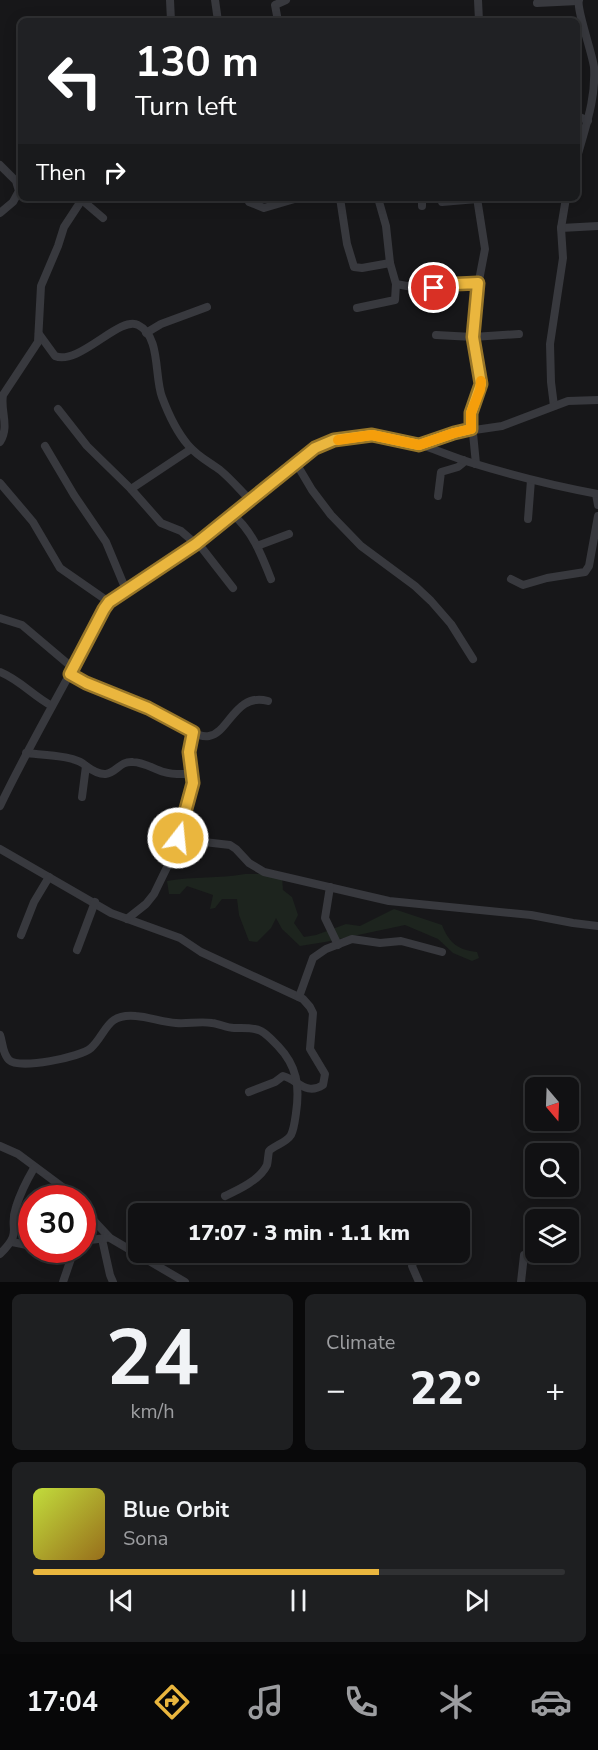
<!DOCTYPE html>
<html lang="en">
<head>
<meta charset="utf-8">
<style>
  :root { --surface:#111113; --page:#1e1f21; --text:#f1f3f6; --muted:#9c9da0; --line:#303133; --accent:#eab63e }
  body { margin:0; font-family:"Nunito Sans",sans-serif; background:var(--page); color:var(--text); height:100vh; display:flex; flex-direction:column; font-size:22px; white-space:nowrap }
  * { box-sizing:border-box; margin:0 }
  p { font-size:20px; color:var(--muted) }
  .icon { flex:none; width:33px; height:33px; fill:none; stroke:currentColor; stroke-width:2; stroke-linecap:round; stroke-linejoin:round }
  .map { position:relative; height:1282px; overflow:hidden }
  .drawer { display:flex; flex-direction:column; gap:12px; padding:12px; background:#09090a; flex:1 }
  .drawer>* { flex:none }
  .banner { position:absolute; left:18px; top:18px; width:562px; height:183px; border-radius:9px; box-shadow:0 3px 15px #0003,0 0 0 2px var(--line); background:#202124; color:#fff; overflow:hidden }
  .needle { width:39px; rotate:161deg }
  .fabs { position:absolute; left:525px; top:1077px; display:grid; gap:12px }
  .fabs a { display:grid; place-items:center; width:54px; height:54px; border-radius:9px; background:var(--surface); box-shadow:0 3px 15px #0003,0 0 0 2px var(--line); font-size:30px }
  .speed { position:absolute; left:18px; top:1185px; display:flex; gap:12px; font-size:30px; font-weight:700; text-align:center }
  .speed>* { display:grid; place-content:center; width:78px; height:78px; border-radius:50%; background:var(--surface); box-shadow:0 3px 15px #0003,0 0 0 2px var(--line); line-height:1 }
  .speed .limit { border:9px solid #d22; background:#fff; color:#111 }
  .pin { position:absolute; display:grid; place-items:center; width:51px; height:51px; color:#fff; margin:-26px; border:3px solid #fff; border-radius:50%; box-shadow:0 2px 6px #0007 }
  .me { position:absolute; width:66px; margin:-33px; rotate:16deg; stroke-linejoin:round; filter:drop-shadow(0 0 4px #0008) }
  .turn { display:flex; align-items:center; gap:21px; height:126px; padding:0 18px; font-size:27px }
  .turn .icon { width:78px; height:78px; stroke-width:2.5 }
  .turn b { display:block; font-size:42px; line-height:51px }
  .then { display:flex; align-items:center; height:57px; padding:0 18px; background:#0003; gap:12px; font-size:22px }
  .big { font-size:45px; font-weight:800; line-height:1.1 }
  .drawer .card { flex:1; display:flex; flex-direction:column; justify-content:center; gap:9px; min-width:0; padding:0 21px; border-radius:9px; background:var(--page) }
  .drawer .dial { align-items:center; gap:0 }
  .dial b { font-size:78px; line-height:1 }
  .song { display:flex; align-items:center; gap:18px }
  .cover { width:72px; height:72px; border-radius:9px; background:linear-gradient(135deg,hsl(70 70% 55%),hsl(40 70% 35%)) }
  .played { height:6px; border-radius:3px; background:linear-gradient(90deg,var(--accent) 65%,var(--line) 65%) }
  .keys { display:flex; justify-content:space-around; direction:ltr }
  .heat { display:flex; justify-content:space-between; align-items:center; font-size:33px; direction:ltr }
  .drawer .tiles { flex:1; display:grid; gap:12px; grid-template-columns:1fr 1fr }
  .card:last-child { grid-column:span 2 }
  .trip { position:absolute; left:128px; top:1203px; width:342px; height:60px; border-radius:9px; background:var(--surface); box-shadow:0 3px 15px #0003,0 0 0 2px var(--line); font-weight:800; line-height:60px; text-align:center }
  .tabs { display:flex; height:96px; justify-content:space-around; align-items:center; background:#070708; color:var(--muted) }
  .tabs .icon { width:42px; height:42px }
  .tabs .active { color:var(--accent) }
  .tabs b { font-size:27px; color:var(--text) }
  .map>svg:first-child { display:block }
</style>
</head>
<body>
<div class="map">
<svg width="598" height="1282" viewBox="0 0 598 1282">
  <rect width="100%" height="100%" fill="#171719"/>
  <path fill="#1d241e" d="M245,874h27l10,3 1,13 9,7 6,18 -4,8 10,14 12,-2 30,-11 14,2 34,-17 48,16c7,18 16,25 35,27l2,6 -7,3 -19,-8 -15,-14 -33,-14 -80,17 -25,4 -18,-17 -6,-11 -5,10 -14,14 -8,-1 -10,-26 -2,-16h-15l-7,9 -5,1 3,-14 -26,-9 -7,8h-11l-2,-13c26,-5 52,-2 78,-7z"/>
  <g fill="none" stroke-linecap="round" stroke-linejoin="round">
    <g stroke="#38393e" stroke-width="8">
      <polyline points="170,0 171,21"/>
      <polyline points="215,0 218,21"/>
      <polyline points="478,0 479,21"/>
      <polyline points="537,3 578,1"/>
      <polyline points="278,21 275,5 286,0"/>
      <polyline points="578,116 588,121"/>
      <path d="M578,154c8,-29 18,-56 16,-87 -2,-15 -18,-59 -15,-67"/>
      <polyline points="0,165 16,181 19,191 13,202 0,213"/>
      <polyline points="247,198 249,202 264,208 298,198"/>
      <polyline points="340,198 347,244 354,267 362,268 390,263 396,284 423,289 456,284 478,283"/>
      <polyline points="378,198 386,226 390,263"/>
      <polyline points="422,198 422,206"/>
      <polyline points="82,200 103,218"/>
      <polyline points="442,202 477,199"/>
      <polyline points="561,228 598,226"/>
      <polyline points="357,308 395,300 396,284"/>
      <polyline points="146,333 161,324 207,307"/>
      <path d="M39,334l16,22c24,10 65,-41 83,-31 23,11 16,51 24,72 6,16 14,34 26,48 9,11 21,17 32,25 11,9 20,20 30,30"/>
      <polyline points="436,335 473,337 519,334"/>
      <polyline points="554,406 551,382 550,344 563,258 561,228 566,198"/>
      <polyline points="58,409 87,446 131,489 161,523 181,531 196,544"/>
      <path d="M0,442c10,-16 0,-31 3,-47l35,-53 3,-56 17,-40 6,-19 19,-29"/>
      <polyline points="419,445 454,433 502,426 568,401 598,400"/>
      <polyline points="45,446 74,495 106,542 126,590"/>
      <polyline points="296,463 312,490 331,515 361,546 415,586 431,601 451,624 473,659"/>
      <polyline points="476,464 471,413 481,384 473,330 476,296 485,249 477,198"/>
      <polyline points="0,483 33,522 60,568 109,602"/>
      <polyline points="131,489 191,449"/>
      <polyline points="596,494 598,505"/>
      <polyline points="438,496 441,472 458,467 463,463 463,460"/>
      <path d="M232,514c20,16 30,42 39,65"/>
      <polyline points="528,519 531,480"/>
      <polyline points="198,543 233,588"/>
      <polyline points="257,546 289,534"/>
      <polyline points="511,579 523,585 547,578 585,572 589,566 598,516"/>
      <polyline points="0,618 22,625 74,669"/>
      <path d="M0,672c20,8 33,24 52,34"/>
      <path d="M70,674c33,18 69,27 101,46 10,6 25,18 38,16 20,-3 26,-44 59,-35"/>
      <path d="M26,753c15,2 50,2 60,13l-4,31"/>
      <path d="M86,766c29,21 28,-6 47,-4 10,0 21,7 31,10 9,3 19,2 28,2"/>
      <path d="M0,806c32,-67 71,-131 104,-197l5,-7 87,-58 110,-89c19,-14 42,-19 65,-20 33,0 67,17 98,27 42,13 85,24 129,32"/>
      <polyline points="178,839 230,845 236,849 249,863 264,872 363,895 389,901 531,915 573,923 598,926"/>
      <path d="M0,849l111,64 69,25 21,14 102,47 7,8 3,6 -3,36 15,25 -2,11c-17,11 -25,-5 -40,-9l-8,6 -26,10"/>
      <polyline points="330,887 325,918 338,945"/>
      <polyline points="127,919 146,904 154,894 172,857 193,783 189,752 193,732"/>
      <polyline points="21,935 34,902 49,877"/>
      <polyline points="77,950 95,902"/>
      <polyline points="299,997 313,958 326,949 352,939 380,943 401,941 442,952"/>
      <path d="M0,1035c3,8 2,18 9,25 10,10 72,-3 82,-12 16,-15 15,-35 45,-32 13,1 26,6 40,7 12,1 24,-2 36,0 8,1 15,5 22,5 9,0 19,-1 27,3 7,4 12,10 17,15 19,20 22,40 18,67 -1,7 -2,16 -5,22 -5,8 -16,10 -22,16 -1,5 -1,10 -2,14 -7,15 -29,25 -42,31"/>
      <polyline points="0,1146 18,1154 65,1189 74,1198"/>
      <polyline points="82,1208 110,1238 185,1282"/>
      <polyline points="409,1210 411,1214"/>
      <polyline points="102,1239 110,1275 113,1282"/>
      <polyline points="82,1241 106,1238"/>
      <polyline points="12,1242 32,1246"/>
      <polyline points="417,1252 412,1266 419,1282"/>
      <path d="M0,1254c24,-24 8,-23 16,-47 4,-13 11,-27 18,-39"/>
      <polyline points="63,1282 74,1250"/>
      <polyline points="521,1282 524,1255"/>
    </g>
  </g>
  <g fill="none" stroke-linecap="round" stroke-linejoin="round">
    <g stroke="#987628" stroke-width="15">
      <polyline id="route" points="178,838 193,783 189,752 193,732 148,708 86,683 70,674 104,609 109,602 196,544 315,448 334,440 372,435 419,445 454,433 471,429 471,413 481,384 473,337 478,283 456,284 434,288"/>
    </g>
    <use href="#route" stroke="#eab63e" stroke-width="10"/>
    <polyline stroke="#f59e0b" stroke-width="10" points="338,440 372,435 419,445 454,433 471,429 471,413 480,390 481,381"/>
  </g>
</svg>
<div class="fabs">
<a><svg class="needle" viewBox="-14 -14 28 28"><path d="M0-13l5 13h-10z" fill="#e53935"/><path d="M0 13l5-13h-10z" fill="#9c9da0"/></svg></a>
<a><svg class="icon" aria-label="search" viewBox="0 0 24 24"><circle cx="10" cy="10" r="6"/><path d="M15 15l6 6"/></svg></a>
<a><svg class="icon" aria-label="layers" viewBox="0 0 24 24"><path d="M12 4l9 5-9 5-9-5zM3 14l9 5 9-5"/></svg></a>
</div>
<div class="speed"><div class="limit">30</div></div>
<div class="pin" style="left:434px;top:288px;background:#d93025"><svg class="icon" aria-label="arrive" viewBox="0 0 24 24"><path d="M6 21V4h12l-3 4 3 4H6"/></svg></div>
<svg class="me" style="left:178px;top:838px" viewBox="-20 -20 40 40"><circle r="17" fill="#eab63e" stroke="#fff" stroke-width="3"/><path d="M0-11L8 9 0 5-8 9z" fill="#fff"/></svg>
<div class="trip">17:07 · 3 min · 1.1 km</div>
<div class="banner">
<div class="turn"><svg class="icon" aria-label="left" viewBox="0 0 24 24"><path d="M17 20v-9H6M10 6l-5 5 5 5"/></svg><div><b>130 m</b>Turn left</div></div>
<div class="then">Then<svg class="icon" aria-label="right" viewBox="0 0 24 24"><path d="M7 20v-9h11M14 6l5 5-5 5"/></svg></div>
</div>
</div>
<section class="drawer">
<div class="tiles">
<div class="card dial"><b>24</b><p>km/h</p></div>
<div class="card"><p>Climate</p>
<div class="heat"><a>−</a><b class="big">22°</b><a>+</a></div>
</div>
<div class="card">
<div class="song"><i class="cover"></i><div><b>Blue Orbit</b><p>Sona</p></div></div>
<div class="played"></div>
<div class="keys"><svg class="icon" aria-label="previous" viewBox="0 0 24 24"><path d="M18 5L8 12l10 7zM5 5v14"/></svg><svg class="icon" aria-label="pause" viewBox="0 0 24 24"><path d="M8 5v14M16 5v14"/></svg><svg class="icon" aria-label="next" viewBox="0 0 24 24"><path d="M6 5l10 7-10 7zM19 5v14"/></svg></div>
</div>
</div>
</section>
<nav class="tabs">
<b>17:04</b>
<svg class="icon active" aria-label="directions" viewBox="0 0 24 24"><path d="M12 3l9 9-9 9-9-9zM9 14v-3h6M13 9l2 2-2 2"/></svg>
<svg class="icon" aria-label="music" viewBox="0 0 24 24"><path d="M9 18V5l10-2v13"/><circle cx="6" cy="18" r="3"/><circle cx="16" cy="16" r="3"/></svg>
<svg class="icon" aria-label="phone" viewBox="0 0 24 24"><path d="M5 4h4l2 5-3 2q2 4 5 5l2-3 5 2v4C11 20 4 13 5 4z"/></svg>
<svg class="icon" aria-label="climate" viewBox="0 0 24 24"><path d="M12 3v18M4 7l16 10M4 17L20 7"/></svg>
<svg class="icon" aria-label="car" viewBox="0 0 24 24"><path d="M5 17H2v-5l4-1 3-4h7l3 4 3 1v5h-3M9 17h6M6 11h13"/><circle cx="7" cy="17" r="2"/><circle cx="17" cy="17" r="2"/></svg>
</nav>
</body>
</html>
